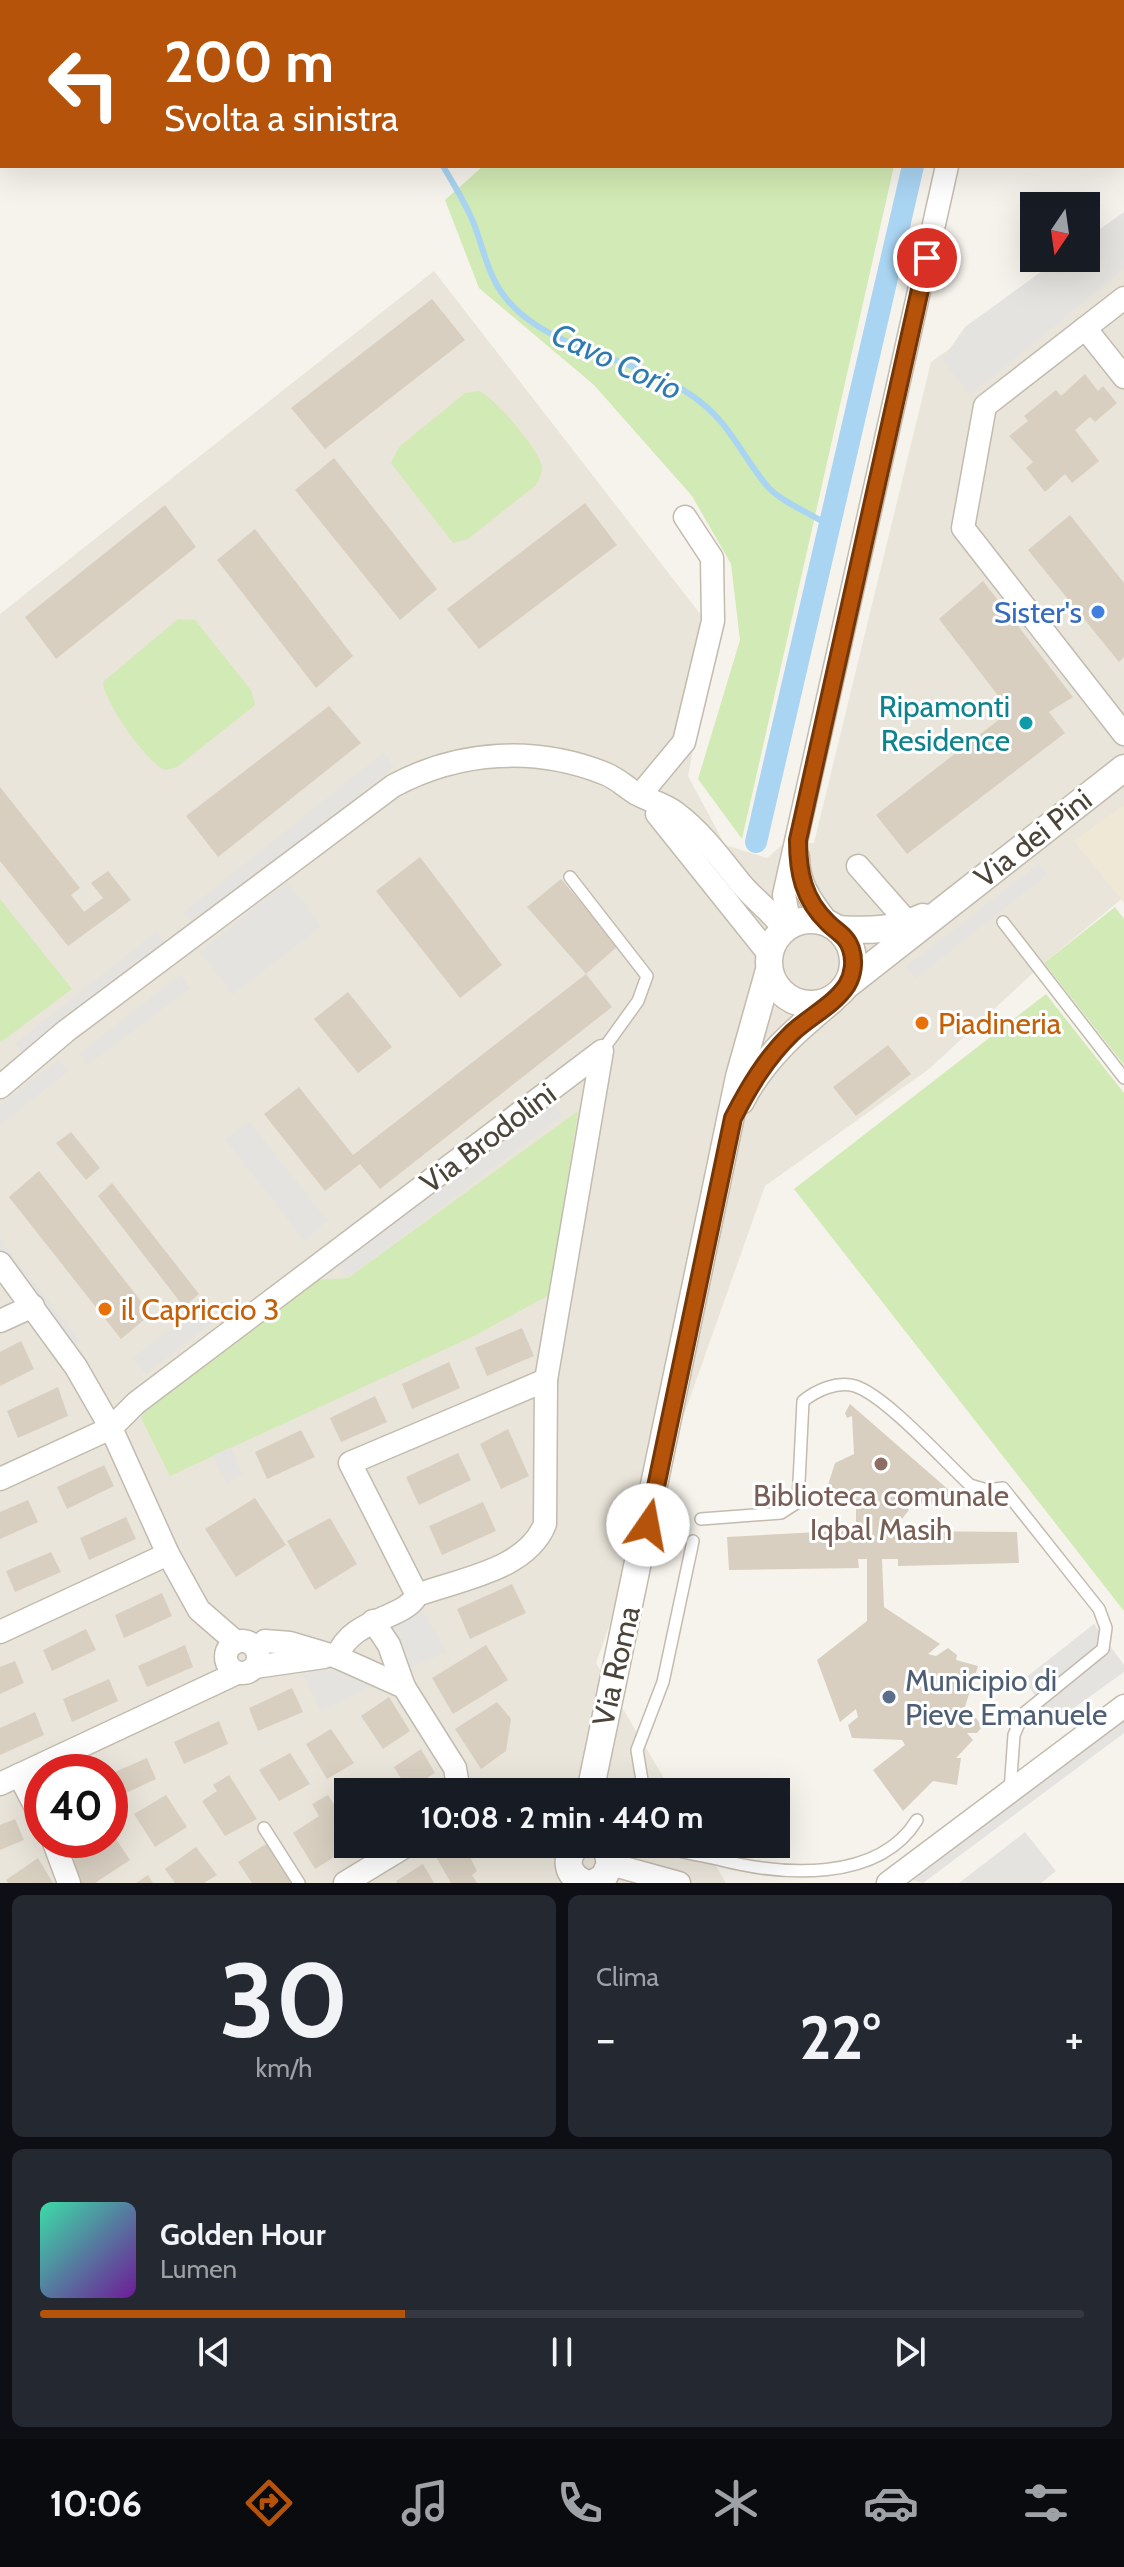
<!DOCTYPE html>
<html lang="it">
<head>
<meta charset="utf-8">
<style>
  :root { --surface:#171b24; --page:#242831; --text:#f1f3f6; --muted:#9ea1a6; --line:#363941; --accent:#b45309 }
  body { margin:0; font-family:Cabin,sans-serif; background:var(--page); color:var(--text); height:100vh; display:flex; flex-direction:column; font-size:30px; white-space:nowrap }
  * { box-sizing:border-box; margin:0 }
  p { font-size:26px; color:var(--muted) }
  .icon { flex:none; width:44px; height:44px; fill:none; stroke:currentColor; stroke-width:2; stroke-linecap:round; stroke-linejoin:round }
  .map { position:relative; height:1883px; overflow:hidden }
  .details { display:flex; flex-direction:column; gap:12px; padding:12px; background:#0d0f14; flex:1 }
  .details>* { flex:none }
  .top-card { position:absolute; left:0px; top:0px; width:1124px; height:168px; box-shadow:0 8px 32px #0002; background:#b45309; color:#fff; overflow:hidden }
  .needle { width:52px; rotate:193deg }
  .controls { position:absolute; left:1020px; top:192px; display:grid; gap:16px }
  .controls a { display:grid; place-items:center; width:80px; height:80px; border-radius:0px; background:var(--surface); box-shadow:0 8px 32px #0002; font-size:40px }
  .speed { position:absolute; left:24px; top:1754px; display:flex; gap:16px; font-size:40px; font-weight:700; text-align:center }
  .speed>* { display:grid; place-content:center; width:104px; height:104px; border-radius:50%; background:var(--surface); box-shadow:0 8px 32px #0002; line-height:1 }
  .speed .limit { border:12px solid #d22; background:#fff; color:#111 }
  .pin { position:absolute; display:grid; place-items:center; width:68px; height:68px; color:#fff; margin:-34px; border:4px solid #fff; border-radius:50%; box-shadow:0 2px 8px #0007 }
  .me { position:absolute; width:88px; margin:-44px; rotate:12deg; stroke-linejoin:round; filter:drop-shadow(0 0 6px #0008) }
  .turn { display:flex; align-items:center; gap:28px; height:168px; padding:0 32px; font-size:36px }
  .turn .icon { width:104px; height:104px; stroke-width:2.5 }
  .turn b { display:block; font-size:56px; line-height:68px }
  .big { font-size:60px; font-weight:700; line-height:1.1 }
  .details .widget { flex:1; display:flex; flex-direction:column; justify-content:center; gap:12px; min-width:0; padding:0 28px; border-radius:12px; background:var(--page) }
  .details .dial { align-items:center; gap:0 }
  .dial b { font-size:104px; line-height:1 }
  .song { display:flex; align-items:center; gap:24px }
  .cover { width:96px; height:96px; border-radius:12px; background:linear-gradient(135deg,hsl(160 70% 55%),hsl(280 70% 35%)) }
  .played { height:8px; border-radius:4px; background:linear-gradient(90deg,var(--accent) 35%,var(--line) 35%) }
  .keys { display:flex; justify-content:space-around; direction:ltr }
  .heat { display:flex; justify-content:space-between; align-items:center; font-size:44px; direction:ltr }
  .details .tiles { flex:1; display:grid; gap:12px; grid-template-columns:1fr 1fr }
  .widget:last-child { grid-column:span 2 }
  .trip { position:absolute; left:334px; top:1778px; width:456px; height:80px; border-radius:0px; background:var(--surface); box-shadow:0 8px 32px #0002; font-weight:700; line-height:80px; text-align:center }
  .menu { display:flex; height:128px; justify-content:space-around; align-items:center; background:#090b0e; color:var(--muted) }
  .menu .icon { width:56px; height:56px }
  .menu .active { color:var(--accent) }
  .menu b { font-size:36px; color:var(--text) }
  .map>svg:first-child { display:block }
</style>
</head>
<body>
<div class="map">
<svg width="1124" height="1883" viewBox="0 0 1124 1883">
  <rect width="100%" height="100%" fill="#f6f3ec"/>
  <path fill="#eae5da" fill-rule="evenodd" d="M1124,226v671l-80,66 -115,106 -164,117 -169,477 76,129h-324v52h355l23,39h-726v-1269l434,-343 281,362 -27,143 37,69 42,13 15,-13 32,-2 117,-481 147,-104h8zM42,1772h68v68h-68z"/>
  <polygon fill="#efe8d6" points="1124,805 1124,903 1074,841"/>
  <g fill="#d2eab5">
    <polygon points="723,0 931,0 720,2"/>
    <polygon points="483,166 894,166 742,839 698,779 740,640 731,564 692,496 594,385 479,288 445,200"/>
    <path d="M479,391c15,6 62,60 63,77 0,6 -3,12 -6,17l-68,54 -15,4 -62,-80 8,-16 66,-54z"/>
    <path d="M178,619l17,1 56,70 4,15 -78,62 -11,3c-18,-5 -63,-69 -63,-88z"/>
    <polygon points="0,899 72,989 1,1042 0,1041"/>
    <polygon points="1115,907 1124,919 1124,1065 1044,963"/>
    <polygon points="1046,994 1124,1093 1124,1611 794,1189"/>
    <polygon points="578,1111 549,1295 476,1335 170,1476 141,1418 149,1405 313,1280 348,1278"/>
  </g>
  <g fill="#e5e3e0">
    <polygon points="1078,0 1124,0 1124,106 1122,2"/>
    <polygon points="1124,212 1124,269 970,395 942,360 965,327 1060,258 1086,258 1086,239"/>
    <polygon points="384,752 394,767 194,924 183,913"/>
    <polygon points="1038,864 1048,874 916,978 905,967"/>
    <polygon points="287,882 322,926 233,994 199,952"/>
    <polygon points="156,932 167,945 26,1056 15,1044"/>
    <polygon points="180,975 190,988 88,1065 80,1053"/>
    <polygon points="58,1060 68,1071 0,1125 0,1104"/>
    <polygon points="553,1101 562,1116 348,1278 338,1267"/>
    <polygon points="249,1121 328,1221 304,1241 225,1139"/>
    <polygon points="0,1239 81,1342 75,1348 0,1255"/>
    <polygon points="203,1302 216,1319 146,1374 133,1358"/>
    <polygon points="230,1447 243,1476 226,1483 213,1456"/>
    <polygon points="423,1611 446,1652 399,1673 372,1634"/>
    <polygon points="1094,1624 1124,1665 1124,1672 1053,1723 1024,1679"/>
    <polygon points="299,1666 327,1668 379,1683 321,1711"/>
    <polygon points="1124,1719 1124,1733 923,1883 913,1880"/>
    <polygon points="1025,1832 1056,1871 1041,1883 959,1883"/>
  </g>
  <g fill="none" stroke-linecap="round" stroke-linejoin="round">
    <g stroke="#a9d4f2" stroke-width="6">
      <polyline points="364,0 366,2"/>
      <path d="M443,166c10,17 21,35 29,53 11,26 15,56 33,78 41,54 131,60 186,98 39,26 49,59 77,92 15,16 44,27 62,39"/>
    </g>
    <g stroke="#a9d4f2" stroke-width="22">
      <polyline points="950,2 951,0"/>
      <polyline points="756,842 913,166"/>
    </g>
  </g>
  <g fill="#d8cfc1">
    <polygon points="432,299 465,340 325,449 291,408"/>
    <polygon points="1085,374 1098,391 1103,386 1117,403 1095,422 1090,417 1075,430 1099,461 1072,483 1065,474 1045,492 1026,468 1033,462 1009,436 1028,421 1024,416 1056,390 1061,396"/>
    <polygon points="334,458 437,589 400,620 295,490"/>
    <polygon points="585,503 617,545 479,649 447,609"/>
    <polygon points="165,505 196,547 56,659 25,617"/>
    <polygon points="1070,515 1124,583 1124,657 1119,662 1028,550"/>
    <polygon points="255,529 353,656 316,688 217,560"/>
    <polygon points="983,581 1073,697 1049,712 1065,733 907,854 876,815 1010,711 939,619"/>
    <polygon points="329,706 361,743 218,857 186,816"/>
    <polygon points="0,787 80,888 71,895 84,912 103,898 91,883 108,871 131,900 68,946 0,861"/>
    <polygon points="420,857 502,965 460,998 376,891"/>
    <polygon points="561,879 618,946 586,974 527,907"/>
    <polygon points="586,974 612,1007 380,1189 360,1164 325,1191 264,1114 299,1087 353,1155"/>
    <polygon points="348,992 392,1047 358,1073 314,1019"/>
    <polygon points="888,1045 911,1074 856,1116 833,1087"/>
    <polygon points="71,1132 100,1168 86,1180 56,1143"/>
    <polygon points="39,1171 151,1314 121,1339 9,1197"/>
    <polygon points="112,1183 199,1294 184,1307 98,1196"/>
    <polygon points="522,1328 534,1356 487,1376 475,1348"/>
    <polygon points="21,1341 34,1369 0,1386 0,1352"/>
    <polygon points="449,1362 460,1388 412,1409 402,1384"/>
    <polygon points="58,1387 68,1416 18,1438 7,1411"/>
    <polygon points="375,1396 387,1422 341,1442 330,1418"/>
    <polygon points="850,1404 950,1491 949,1497 941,1503 903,1504 909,1510 898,1524 899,1531 1017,1532 1019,1563 898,1566 898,1559 882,1559 884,1607 940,1644 928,1654 936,1656 948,1648 957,1655 956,1660 978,1666 962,1716 965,1720 960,1724 964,1729 967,1721 976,1718 982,1727 977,1733 967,1733 973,1740 956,1758 961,1758 957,1785 933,1781 903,1811 873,1770 905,1745 902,1740 852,1738 848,1725 858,1717 856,1709 840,1722 817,1660 867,1621 867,1559 858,1559 859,1568 729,1570 727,1537 856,1530 856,1508 838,1501 828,1485 835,1463 854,1454 852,1416 847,1418 845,1413"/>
    <polygon points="508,1429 529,1476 501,1489 480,1444"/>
    <polygon points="301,1430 315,1457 267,1479 255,1452"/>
    <polygon points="458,1453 471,1480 419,1505 406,1477"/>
    <polygon points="104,1465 114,1486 67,1509 57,1487"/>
    <polygon points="255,1498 286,1545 236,1577 205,1529"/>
    <polygon points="28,1500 38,1522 0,1539 0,1512"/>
    <polygon points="483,1502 496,1531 442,1555 429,1526"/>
    <polygon points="126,1517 136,1539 89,1560 80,1538"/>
    <polygon points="330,1518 357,1564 315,1590 287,1541"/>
    <polygon points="51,1552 61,1572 15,1592 6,1571"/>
    <polygon points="512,1584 526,1613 470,1639 457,1609"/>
    <polygon points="162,1593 172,1616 124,1638 115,1615"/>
    <polygon points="86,1629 96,1650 52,1671 43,1650"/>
    <polygon points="185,1645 193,1667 147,1687 138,1666"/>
    <polygon points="486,1645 508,1680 453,1714 432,1678"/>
    <polygon points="15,1661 24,1683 0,1694 0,1667"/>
    <polygon points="109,1679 118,1701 72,1722 63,1699"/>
    <polygon points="292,1688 303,1712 258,1731 249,1708"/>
    <polygon points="389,1697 410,1731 383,1749 361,1716"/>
    <polygon points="497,1702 511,1719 506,1751 481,1769 455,1729"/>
    <polygon points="35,1712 44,1735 0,1755 0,1728"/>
    <polygon points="219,1721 228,1744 184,1764 174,1742"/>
    <polygon points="331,1729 354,1763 327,1779 306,1744"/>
    <polygon points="421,1749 435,1773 427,1778 437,1792 409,1792 394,1767"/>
    <polygon points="290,1753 310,1784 279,1801 259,1770"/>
    <polygon points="147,1758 156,1779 111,1800 110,1774"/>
    <polygon points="229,1775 257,1819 225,1836 202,1801 217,1791 213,1785"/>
    <polygon points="166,1795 187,1827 155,1847 134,1814"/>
    <polygon points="328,1795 346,1823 339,1828 350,1847 315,1869 293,1833 319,1816 312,1804"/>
    <polygon points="15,1819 24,1840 0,1850 0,1825"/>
    <polygon points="110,1830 130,1860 95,1883 79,1883 68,1847 80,1840 110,1840"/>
    <polygon points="272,1840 296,1878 289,1883 252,1883 238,1862"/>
    <polygon points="453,1844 490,1844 470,1857 477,1871 472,1875 477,1883 451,1883 435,1855"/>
    <polygon points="196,1847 217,1875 204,1883 175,1883 165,1869"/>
    <polygon points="38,1858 53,1883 8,1883 6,1880"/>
    <polygon points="423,1864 434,1883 397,1883 396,1881"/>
    <polygon points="148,1875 153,1883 136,1883"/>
  </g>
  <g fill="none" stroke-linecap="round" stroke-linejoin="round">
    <g stroke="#c2bbae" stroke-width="14">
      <g id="service">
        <polyline points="570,877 647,976 638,1001 602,1051"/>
        <polyline points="1003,922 1124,1078"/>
        <path d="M701,1519l80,-6 17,-11 5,-101c14,-11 34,-20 52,-15 31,10 89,75 115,99l17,5 16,-2 96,121 7,19 -3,21 -80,65 -9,21 -4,56"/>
        <polyline points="644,1792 637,1750 663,1682 693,1541"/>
        <polyline points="264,1828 299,1883"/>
        <path d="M664,1844c13,9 37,11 53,15 65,17 161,24 200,-39"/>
      </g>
    </g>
    <g stroke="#c2bbae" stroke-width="25">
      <g id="minor">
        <polyline points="984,2 984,0"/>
        <polyline points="1124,298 985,406 963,528 1124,734"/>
        <polyline points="1085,328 1124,377"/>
        <polyline points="640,795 684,742 713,621 712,558 685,517"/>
        <polyline points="657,814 769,954"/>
        <path d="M798,857c0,28 14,45 30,66"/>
        <polyline points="858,866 909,924"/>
        <polyline points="790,925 784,895 947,166"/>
        <path d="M0,1087l66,-56 327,-245c67,-36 143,-40 213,-12 12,5 21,14 31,20 13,7 28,10 39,19 25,19 43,43 62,67 14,19 33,29 45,49"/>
        <polyline points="0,1263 76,1367 111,1428 168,1554 199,1610 236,1642"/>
        <polyline points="0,1321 33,1306"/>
        <path d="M0,1479l111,-51 25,-25 466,-352 -56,329 -1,144c-18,46 -85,55 -128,71 -14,26 -66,22 -80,62"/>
        <polyline points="417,1595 350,1463 546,1380"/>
        <polyline points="373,1621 389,1645 404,1687"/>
        <polyline points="0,1632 168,1554"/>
        <circle cx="242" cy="1657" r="16"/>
        <polyline points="257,1650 265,1641 290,1643 337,1657 404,1687 455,1768 459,1792"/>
        <polyline points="255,1667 324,1657"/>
        <polyline points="19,1775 42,1819"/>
        <polyline points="0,1784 237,1673"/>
        <polyline points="53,1840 69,1883"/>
        <polyline points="610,1864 679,1883"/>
        <polyline points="345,1883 409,1844"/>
        <polyline points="888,1883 1124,1706"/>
      </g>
    </g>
    <g stroke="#c2bbae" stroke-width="29">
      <g id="tertiary">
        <circle cx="811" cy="962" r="42"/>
        <path d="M837,929c32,2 56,2 86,-12"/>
        <polyline points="847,985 1124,768"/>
        <path d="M741,1101c21,-42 56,-72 91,-101"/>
        <polyline points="590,1792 739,1077 769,970"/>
        <path d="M579,1844c-16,13 -13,31 6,39"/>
        <polyline points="594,1883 604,1877 610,1864 607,1850 599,1844"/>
      </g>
    </g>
    <use href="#service" stroke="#fff" stroke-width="11"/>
    <use href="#minor" stroke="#fff" stroke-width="22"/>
    <use href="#tertiary" stroke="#fff" stroke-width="26"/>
  </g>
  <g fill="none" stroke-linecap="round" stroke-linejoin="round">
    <g stroke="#753606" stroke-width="20">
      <path id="route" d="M648,1525l85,-407c16,-31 33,-60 59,-85 17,-16 42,-28 55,-48 6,-10 8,-24 4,-36 -4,-13 -14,-17 -23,-26 -25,-24 -30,-51 -30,-83l129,-582"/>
    </g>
    <use href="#route" stroke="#b45309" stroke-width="14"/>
  </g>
  <circle fill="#3f7fe0" stroke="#fff" stroke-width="3" cx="1098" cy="612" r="8"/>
  <circle fill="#0f9aa8" stroke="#fff" stroke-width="3" cx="1026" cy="723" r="8"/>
  <g fill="#e8710a" stroke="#fff" stroke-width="3">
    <circle cx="922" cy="1023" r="8"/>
    <circle cx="105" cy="1309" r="8"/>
  </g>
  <circle fill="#8d6e63" stroke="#fff" stroke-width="3" cx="881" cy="1464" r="8"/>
  <circle fill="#5c6f8a" stroke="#fff" stroke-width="3" cx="889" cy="1697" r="8"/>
  <g text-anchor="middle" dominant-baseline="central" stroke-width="6" stroke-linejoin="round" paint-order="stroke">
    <g font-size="30" fill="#366cbe" stroke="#fff" text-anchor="end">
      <text x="1082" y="612">Sister's</text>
    </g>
    <g font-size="30" fill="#0d838f" stroke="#fff" text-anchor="end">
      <text x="1010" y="706">Ripamonti<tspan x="1010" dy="34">Residence</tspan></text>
    </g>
    <g font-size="30" fill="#4b4439" stroke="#fff">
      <text transform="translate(1033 838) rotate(-38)">Via dei Pini</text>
      <text transform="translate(488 1138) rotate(-37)">Via Brodolini</text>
      <text transform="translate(616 1666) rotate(-77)">Via Roma</text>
    </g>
    <g font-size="30" fill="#c56008" stroke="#fff" text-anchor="start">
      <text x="938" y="1023">Piadineria</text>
      <text x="121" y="1309">il Capriccio 3</text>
    </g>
    <g font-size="30" fill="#785e54" stroke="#fff">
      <text x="881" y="1495">Biblioteca comunale<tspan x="881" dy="34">Iqbal Masih</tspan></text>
    </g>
    <g font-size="30" fill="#4e5e75" stroke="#fff" text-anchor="start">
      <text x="905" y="1680">Municipio di<tspan x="905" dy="34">Pieve Emanuele</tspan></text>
    </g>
    <g font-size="32" font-style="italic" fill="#2e7ab2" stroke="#fff">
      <text transform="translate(617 361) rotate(25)">Cavo Corio</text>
    </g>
  </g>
</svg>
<div class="controls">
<a><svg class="needle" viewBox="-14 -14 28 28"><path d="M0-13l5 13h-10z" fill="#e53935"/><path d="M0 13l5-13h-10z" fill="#9ea1a6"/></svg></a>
</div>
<div class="speed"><div class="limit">40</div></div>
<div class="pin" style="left:927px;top:258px;background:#d93025"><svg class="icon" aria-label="arrive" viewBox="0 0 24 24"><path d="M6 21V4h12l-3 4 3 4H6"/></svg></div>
<svg class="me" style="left:648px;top:1525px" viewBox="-20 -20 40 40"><circle r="19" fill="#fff"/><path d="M0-13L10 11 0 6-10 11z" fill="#b45309"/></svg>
<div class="trip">10:08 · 2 min · 440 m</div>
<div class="top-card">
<div class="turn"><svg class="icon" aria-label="left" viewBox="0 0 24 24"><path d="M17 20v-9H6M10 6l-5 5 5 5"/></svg><div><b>200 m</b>Svolta a sinistra</div></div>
</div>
</div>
<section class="details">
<div class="tiles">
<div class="widget dial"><b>30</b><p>km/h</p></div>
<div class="widget"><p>Clima</p>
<div class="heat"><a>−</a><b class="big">22°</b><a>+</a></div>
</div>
<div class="widget">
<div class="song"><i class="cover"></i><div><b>Golden Hour</b><p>Lumen</p></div></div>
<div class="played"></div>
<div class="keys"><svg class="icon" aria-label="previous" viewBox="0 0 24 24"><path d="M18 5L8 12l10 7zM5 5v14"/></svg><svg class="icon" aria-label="pause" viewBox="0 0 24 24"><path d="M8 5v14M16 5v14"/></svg><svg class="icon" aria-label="next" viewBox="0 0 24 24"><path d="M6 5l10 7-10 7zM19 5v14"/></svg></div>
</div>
</div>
</section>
<nav class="menu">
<b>10:06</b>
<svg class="icon active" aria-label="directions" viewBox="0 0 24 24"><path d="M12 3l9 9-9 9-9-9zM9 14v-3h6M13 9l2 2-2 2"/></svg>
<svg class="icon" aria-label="music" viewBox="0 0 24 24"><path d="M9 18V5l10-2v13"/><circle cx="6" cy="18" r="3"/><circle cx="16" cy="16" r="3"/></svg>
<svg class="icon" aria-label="phone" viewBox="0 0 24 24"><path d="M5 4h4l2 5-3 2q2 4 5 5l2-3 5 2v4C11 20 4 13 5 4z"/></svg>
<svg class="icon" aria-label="climate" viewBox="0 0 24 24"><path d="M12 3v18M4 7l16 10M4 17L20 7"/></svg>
<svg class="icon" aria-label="car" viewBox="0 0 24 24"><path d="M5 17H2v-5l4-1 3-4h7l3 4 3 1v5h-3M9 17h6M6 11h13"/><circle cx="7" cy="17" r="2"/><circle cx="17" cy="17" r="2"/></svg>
<svg class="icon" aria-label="filters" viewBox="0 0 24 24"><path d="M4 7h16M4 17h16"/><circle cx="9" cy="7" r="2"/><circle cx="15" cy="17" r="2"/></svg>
</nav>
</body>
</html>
